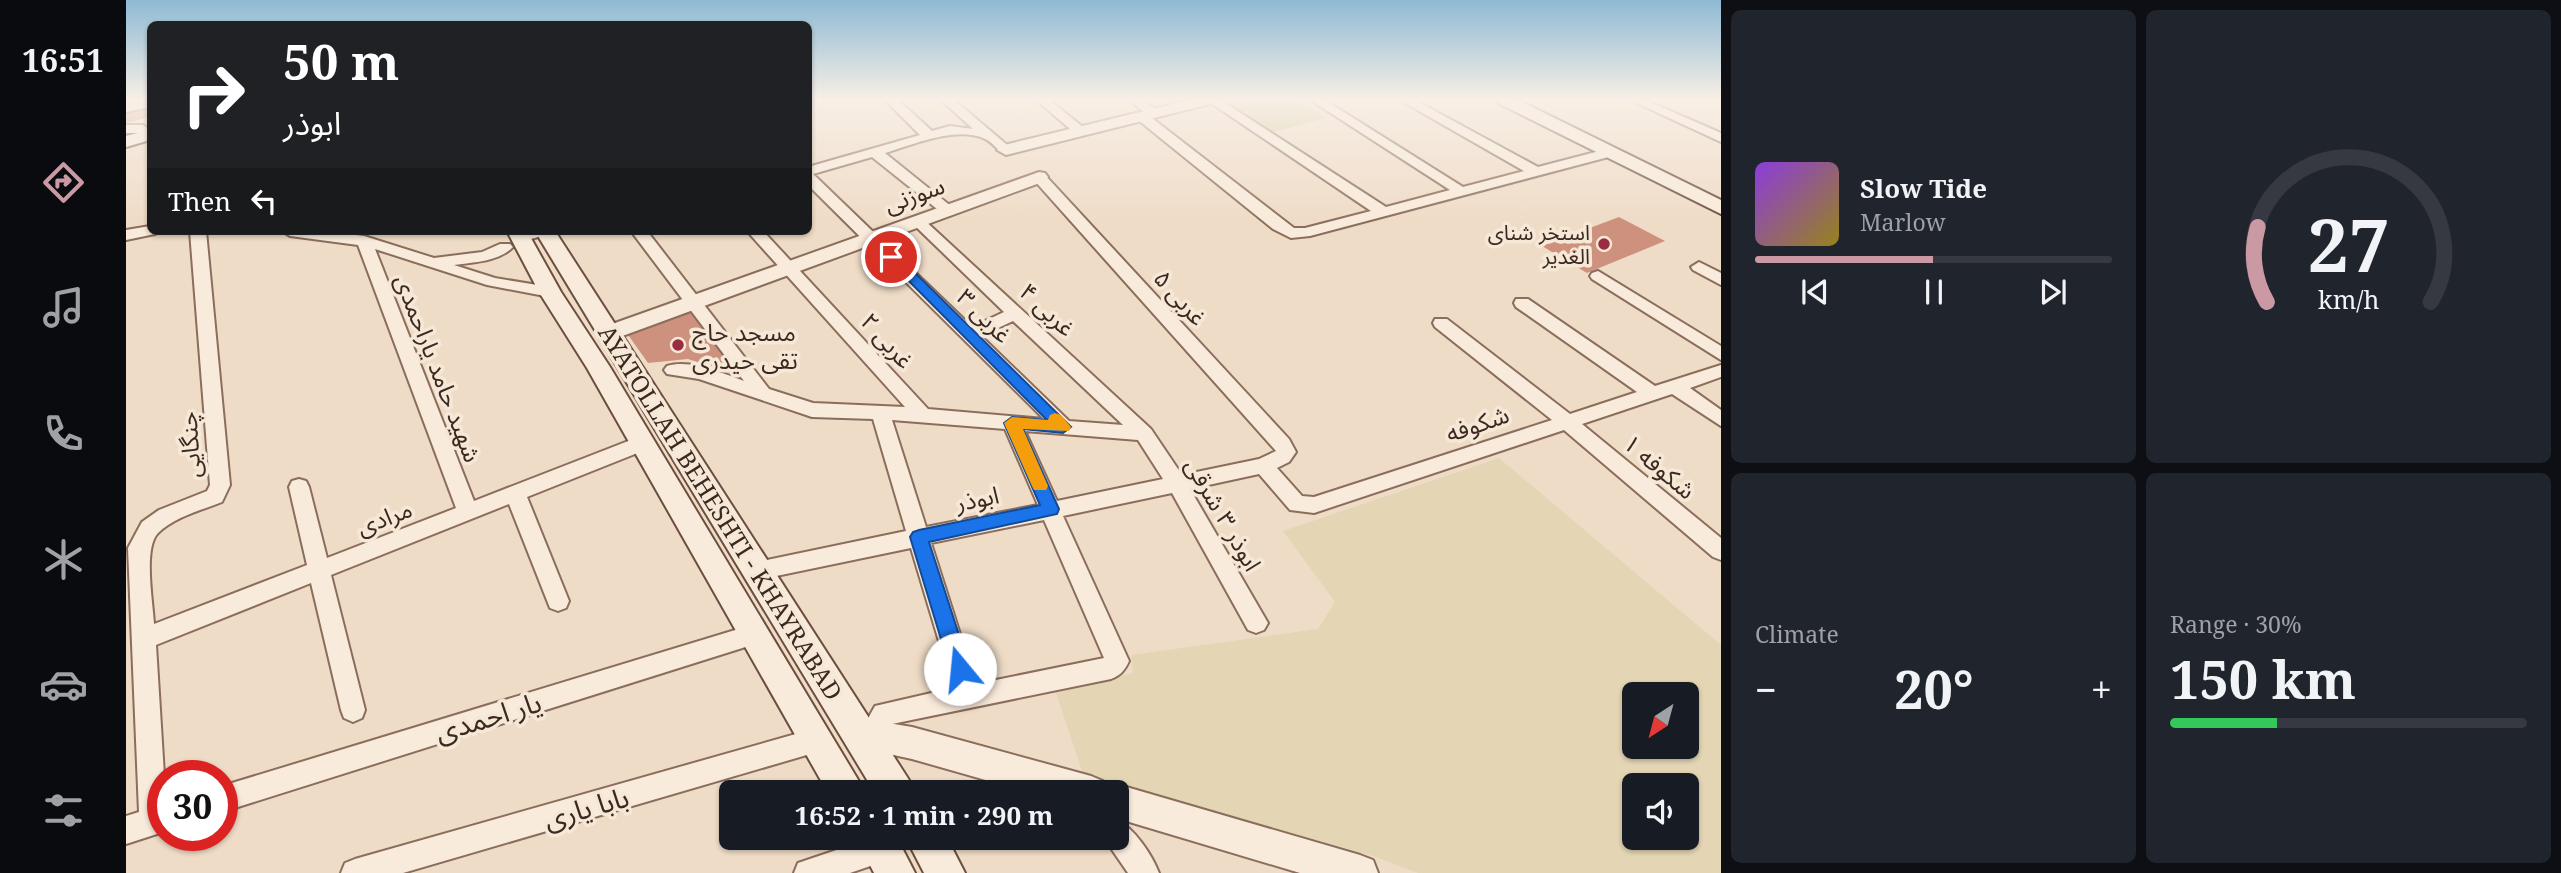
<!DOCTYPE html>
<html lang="en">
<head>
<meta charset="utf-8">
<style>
  :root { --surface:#171b24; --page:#20242c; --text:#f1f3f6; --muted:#9ea1a6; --line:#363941; --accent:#ca99a4 }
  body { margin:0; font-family:"Noto Serif","Noto Sans Arabic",serif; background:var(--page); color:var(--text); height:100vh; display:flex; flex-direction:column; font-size:26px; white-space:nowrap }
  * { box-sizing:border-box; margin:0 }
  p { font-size:23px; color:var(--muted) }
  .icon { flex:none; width:38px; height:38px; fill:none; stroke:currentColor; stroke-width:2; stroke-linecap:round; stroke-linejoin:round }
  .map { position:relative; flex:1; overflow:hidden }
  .side { display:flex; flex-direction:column; gap:10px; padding:10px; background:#0d0f14; width:840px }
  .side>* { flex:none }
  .banner { position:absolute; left:21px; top:21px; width:665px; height:214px; border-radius:10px; box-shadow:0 2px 5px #0004; background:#202124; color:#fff; overflow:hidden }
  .needle { width:46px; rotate:216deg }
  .fabs { position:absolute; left:1496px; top:682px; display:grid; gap:14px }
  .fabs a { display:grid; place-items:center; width:77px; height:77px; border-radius:10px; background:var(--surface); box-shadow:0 2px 5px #0004; font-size:35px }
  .speed { position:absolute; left:21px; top:760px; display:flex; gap:14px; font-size:35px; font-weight:700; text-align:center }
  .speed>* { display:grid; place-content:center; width:91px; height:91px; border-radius:50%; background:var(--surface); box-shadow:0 2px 5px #0004; line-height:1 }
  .speed .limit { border:10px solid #d22; background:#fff; color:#111 }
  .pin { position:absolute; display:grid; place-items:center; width:60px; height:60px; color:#fff; margin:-30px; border:4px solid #fff; border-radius:50%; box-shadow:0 2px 7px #0007 }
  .me { position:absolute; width:77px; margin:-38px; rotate:343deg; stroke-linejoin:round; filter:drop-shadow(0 0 5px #0008) }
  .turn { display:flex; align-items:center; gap:24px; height:147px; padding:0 21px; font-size:32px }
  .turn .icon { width:91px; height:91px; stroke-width:2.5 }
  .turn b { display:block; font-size:49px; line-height:60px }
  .then { display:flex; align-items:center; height:66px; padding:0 21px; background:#0003; gap:14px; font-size:26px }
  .big { font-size:52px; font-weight:700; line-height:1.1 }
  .side .widget { flex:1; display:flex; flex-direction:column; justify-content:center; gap:10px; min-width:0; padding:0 24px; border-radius:10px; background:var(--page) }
  .side .dial { align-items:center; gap:0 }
  .dial svg { height:182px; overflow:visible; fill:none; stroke:var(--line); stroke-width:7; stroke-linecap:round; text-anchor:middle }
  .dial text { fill:var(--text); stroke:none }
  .song { display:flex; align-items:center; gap:21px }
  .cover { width:84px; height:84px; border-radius:10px; background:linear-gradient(135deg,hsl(270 70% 55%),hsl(50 70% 35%)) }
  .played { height:7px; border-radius:4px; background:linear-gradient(90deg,var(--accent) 50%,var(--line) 50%) }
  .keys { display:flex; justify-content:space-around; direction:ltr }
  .heat { display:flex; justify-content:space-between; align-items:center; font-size:38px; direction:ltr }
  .charge { height:10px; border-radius:5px; background:linear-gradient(90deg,#34c759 30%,var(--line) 0) }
  .side .tiles { flex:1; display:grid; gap:10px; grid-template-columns:repeat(2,1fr) }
  .trip { position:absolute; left:593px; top:780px; width:410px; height:70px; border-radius:10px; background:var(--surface); box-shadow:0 2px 5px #0004; font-weight:700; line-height:70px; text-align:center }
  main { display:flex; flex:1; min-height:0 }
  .tab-bar { display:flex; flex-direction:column; width:126px; justify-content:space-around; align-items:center; background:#090b0e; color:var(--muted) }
  .tab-bar .icon { width:49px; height:49px }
  .tab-bar .active { color:var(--accent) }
  .tab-bar b { font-size:32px; color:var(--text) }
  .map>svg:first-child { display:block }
</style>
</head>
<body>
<main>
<nav class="tab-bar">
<b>16:51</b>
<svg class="icon active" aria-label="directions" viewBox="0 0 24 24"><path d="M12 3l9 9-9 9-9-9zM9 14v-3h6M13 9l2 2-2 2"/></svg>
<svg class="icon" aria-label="music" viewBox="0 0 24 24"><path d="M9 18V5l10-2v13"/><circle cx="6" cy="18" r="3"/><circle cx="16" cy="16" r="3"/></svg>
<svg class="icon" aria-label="phone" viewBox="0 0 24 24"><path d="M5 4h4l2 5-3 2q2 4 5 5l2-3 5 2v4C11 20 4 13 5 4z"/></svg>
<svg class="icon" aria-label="climate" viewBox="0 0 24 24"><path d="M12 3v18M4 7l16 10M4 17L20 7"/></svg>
<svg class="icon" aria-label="car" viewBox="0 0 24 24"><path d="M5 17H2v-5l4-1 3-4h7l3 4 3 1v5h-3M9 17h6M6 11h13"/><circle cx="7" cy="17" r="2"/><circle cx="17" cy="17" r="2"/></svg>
<svg class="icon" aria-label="filters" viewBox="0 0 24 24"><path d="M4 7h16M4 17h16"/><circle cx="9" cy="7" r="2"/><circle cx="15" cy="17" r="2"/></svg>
</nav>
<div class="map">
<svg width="1595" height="873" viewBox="0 0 1595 873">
  <rect width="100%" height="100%" fill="#efdcc7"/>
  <path fill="#e4d5b4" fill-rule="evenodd" d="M1373,458l222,187v228h-303l-42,-16 -293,-83 -27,-81 77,-20 -2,-18 187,-26 17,-27 -52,-71zM1508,695h53v52h-53zM1508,786h53v52h-53z"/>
  <polygon fill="#cdcb9b" points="1109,99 1171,99 1200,118 1143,133 1096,102"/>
  <g fill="#cd917d">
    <polygon points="24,105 24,117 0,123 0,110"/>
    <polygon points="1493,217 1539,241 1461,273 1416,246"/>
    <polygon points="567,310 615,376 562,359 522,363 500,332"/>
  </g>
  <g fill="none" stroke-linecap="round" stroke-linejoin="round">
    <g stroke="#8b6d5c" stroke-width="4">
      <g id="minor">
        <path d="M758,99h13l35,32 18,-5 23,3 -33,-30h13l60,51 -7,4c-9,-3 -14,-13 -23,-16 -27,-12 -72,7 -98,15l67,54 2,3 -2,3h-10l-70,-56 -59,17 159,153 32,-15 -94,-91 7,-4 5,1 229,211 31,46 77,-16 17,-8 -242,-271v-6h10l245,265 7,13 -7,10 -12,6 25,28 12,1 238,-77 -117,-93 -2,-4 2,-4h12l123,95 67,-22 -121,-85 -2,-4 2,-4h12l127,87 66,-21v12l-31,11 31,22v16l-49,-32 -90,30 139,114v22l-8,-3 -149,-127 -250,83 -24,-3 -31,-36 -69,15 78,134 -4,7 -8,3 -8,-3 -76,-137 -109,23 66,145c-4,9 -8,14 -18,18l-219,45 4,15 -4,9 -9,3 -9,-3 -8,-26 9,-16 78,-18 -42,-140 -154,32 -8,-2 -3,-7 3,-7 8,-2 149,-31 -33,-112 -61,-2 -113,-38 -32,-5 -3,-4 3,-4c24,-7 54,7 77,15l-113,-150h16l122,158 44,14 92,4 -158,-176h16l165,178 116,10 -236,-234v-18l112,-32zM887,321l110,104 -54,-4 -88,-85zM766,420l113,9 33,76 -112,22zM899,431l113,9 25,39 -106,22zM918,520l60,138 -128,26 -45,-141z"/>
        <polygon points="909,99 922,99 962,131 955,135 950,134"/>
        <polygon points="1002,99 1015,99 1031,110 1031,116 1022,115 1168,228 1179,228 1245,211 1079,99 1093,99 1260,207 1324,190 1183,99 1197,99 1337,187 1398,171 1272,99 1287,99 1412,167 1485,148 1492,152 1490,155 1184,236 1165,238 1147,229 1011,119 1011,113 1019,113"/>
        <polygon points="1502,99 1517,99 1595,133 1595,142"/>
        <polygon points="0,125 17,125 23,129 17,133 0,133"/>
        <polygon points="24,226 24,231 32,231 29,234 0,240 0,230"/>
        <path d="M64,231h16l24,254 -8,17c-20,8 -48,15 -64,31 -15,15 -5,70 -4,91l153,-59 -18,-78 3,-6 7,-2 7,2 3,6 18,71 129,-50 -98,-263 -68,-9 -8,-5h42l40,5 70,22 48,-6 18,-8h10l3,3c-15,15 -39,15 -59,18l41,13 61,10 2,4 -8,5 -63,-12 -112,-36 99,252 162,-63h14l3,5 -3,5 -123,49 42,104 -3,7 -8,3 -8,-3 -41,-104 -178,71 34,135 -3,8 -9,4 -9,-4 -3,-8 -30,-127 -155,62 8,130 -1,57 -37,12v-28l13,-4 -11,-264 14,-26 17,-12 48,-19 3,-6z"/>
        <polygon points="400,231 426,231 423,234 394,242 386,237"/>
        <polygon points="1573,262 1595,273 1595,285 1567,270 1565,267"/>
        <polygon points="1472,271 1595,346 1595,360 1466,279 1464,276 1466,273"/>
        <polygon points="629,624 637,627 641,634 637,641 629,644 96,812 96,786"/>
        <polygon points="691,728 700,731 704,740 700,749 691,752 277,873 215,873 219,863 229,859"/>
        <path d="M990,820c18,7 36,35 43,53h-31l-24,-35h12z"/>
        <polygon points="746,838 765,839 769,849 765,859 724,873 668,873 672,863"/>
      </g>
    </g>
    <g stroke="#8b6d5c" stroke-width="4">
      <g id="tertiary">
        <polygon points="1068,99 1094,99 1092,102 880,155 871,150 874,146"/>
        <polygon points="913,172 919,173 922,177 919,181 491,338 475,338 472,333 475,328"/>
        <polygon points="732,718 786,727 965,776 977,781 980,788 990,784 1234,855 1247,860 1252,873 1174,873 990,818 990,793 905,793 786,759 721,745 716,734 721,723"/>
      </g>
    </g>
    <g stroke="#6c4e3f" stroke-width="4">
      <g id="secondary">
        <polygon points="16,99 24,99 24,107 0,112 0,102"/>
        <polygon points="1370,99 1390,99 1595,200 1595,214 1372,103"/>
        <polygon points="24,130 24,140 0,147 0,136"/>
        <polygon points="381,231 401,231 435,292 484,367 740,793 702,793 461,368 413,292"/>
        <polygon points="409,231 429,231 783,780 788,793 749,793"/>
        <polygon points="730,838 771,838 789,873 748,873"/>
        <polygon points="780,838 821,838 839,873 798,873"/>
      </g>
    </g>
    <g stroke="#593c30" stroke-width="3">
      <polygon id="primary" points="0,99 21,99 18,103 0,107"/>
    </g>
    <use href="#minor" fill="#f9ebdb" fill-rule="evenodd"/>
    <use href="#tertiary" fill="#f9ebdb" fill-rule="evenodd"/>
    <use href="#secondary" fill="#f9ebdb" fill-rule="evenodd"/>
    <use href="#primary" fill="#f1caa0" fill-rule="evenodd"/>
  </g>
  <linearGradient id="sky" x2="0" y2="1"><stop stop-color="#8ebad4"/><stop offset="0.45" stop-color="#f8efe6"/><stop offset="1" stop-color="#f8efe6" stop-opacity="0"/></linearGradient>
  <rect width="1595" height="221" fill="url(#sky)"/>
  <polygon fill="#1a73e8" stroke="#114b97" stroke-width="2" points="765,253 770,254 945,427 937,433 897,429 933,509 931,514 803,542 844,669 841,675 834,678 827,675 824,669 784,537 787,532 793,530 914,505 878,423 886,417 921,420 761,259 761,254"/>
  <polygon fill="#f59e0b" points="929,413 935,415 945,427 943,431 897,429 922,486 920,490 908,490 906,486 878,423 886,417 922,420 924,415"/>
  <g fill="#9a2c3f" stroke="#f6e8d7" stroke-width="2.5">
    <circle cx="1478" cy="244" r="7"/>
    <circle cx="552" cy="345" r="7"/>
  </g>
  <g text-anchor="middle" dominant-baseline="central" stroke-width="7" stroke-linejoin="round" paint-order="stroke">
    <g font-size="21" fill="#3b2820" stroke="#f6e8d7" text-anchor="end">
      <text x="1464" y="232">استخر شنای<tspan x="1464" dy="24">الغدیر</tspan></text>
    </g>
    <g font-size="24" fill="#3b2820" stroke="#f6e8d7">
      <text transform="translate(788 194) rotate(-20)">سوزنی</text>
      <text transform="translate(1055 297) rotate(48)">غربی ۵</text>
      <text transform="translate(922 309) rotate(43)">غربی ۴</text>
      <text transform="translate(859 315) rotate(45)">غربی ۳</text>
      <text transform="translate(762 340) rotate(48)">غربی ۲</text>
      <text transform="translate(313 368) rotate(69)">شهید حامد یاراحمدی</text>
      <text transform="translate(1351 423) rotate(-19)">شکوفه</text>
      <text transform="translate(63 445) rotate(-94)">چنگایی</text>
      <text transform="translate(1534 466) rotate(40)">شکوفه ۱</text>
      <text transform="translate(851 498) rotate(-12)">ابوذر</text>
      <text transform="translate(595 512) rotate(58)">AYATOLLAH BEHESHTI - KHAYRABAD</text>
      <text transform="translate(1098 514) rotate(60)">ابوذر ۳ شرقی</text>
      <text transform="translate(258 517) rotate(-21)">مرادی</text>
    </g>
    <g font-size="24" fill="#3b2820" stroke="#f6e8d7" text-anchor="start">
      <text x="566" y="331">مسجد حاج<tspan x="566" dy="28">تقی حیدری</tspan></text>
    </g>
    <g font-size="28" fill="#3b2820" stroke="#f6e8d7">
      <text transform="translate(362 716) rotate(-17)">یار احمدی</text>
      <text transform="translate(460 807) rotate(-16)">بابا یاری</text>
    </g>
  </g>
</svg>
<div class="fabs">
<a><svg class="needle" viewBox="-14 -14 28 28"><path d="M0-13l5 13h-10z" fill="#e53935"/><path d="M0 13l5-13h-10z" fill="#9ea1a6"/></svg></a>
<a><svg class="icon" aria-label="sound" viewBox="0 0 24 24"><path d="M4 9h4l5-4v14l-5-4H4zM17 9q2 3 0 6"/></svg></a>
</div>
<div class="speed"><div class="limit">30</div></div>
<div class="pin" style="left:765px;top:257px;background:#d93025"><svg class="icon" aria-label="arrive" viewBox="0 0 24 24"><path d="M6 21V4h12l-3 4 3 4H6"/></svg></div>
<svg class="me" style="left:834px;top:669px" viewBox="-20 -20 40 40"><circle r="19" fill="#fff"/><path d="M0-13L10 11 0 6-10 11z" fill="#1a73e8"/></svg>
<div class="trip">16:52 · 1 min · 290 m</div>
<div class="banner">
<div class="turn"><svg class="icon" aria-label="right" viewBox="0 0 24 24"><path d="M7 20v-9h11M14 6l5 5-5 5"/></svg><div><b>50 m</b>ابوذر</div></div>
<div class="then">Then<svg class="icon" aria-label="left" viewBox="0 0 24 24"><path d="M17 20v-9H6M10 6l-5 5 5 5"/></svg></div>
</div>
</div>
<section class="side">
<div class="tiles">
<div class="widget">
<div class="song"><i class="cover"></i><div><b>Slow Tide</b><p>Marlow</p></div></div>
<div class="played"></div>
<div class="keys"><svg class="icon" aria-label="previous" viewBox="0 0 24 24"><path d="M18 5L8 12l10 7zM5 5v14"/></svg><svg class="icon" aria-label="pause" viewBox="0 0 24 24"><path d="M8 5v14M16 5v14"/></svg><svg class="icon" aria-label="next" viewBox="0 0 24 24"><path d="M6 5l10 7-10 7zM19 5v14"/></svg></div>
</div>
<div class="widget dial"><svg viewBox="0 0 100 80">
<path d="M14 69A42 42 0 1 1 86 69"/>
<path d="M14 69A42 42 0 0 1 10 36" stroke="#ca99a4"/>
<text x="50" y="56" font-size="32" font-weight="700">27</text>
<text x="50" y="72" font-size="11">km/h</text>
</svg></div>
<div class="widget"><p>Climate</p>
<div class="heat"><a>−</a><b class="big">20°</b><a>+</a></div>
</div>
<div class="widget"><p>Range · 30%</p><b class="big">150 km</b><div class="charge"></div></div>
</div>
</section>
</main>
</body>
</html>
